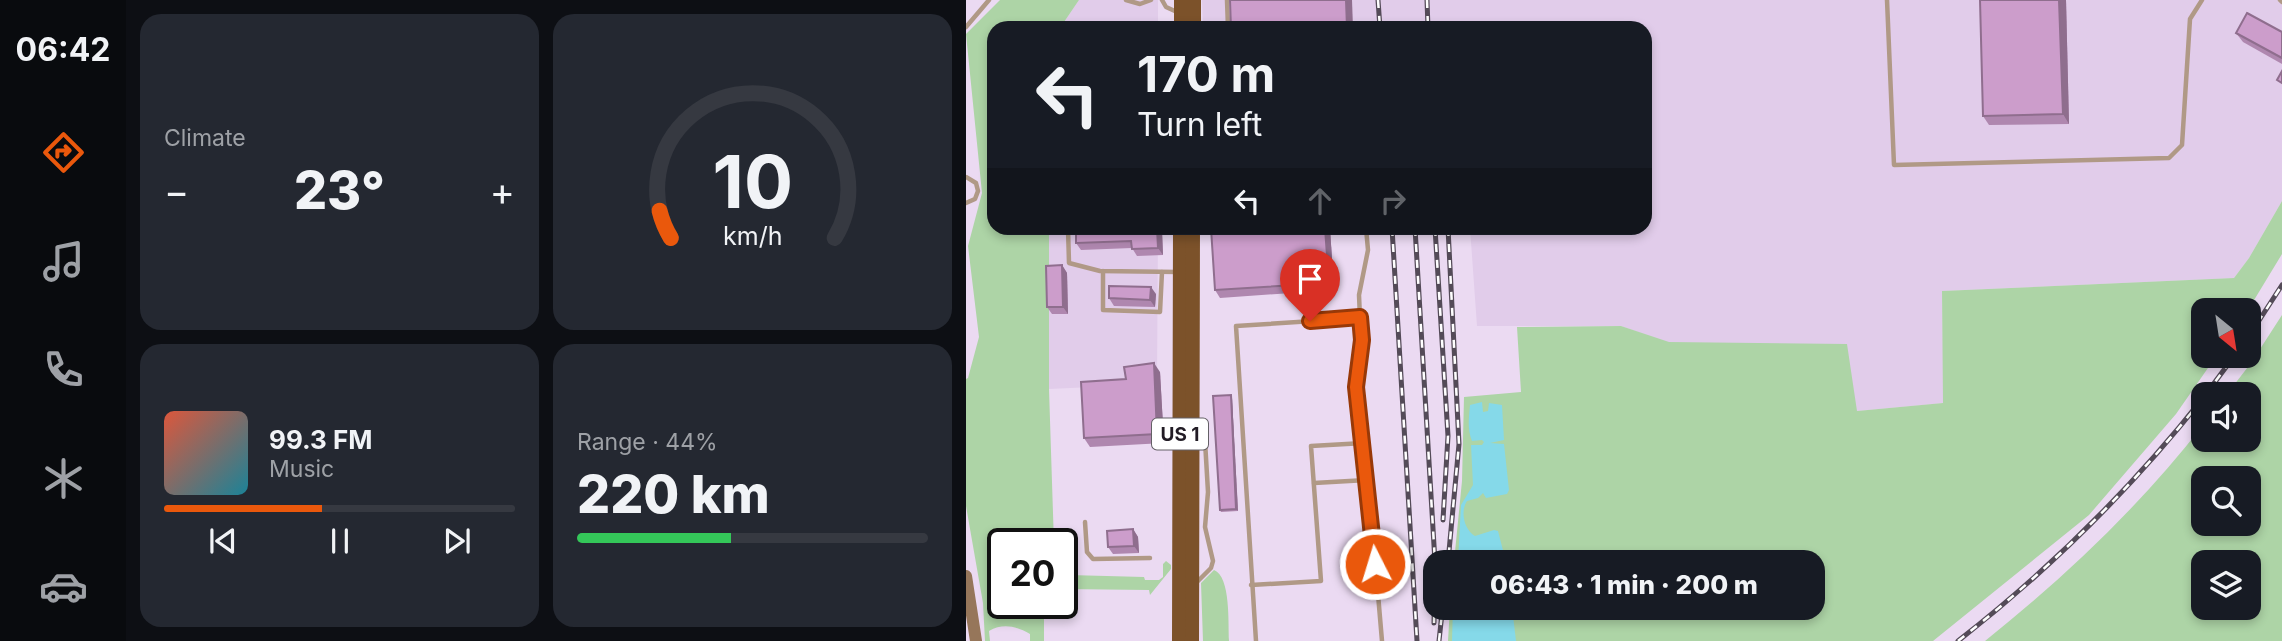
<!DOCTYPE html>
<html lang="en">
<head>
<meta charset="utf-8">
<style>
  :root { --surface:#171b24; --page:#242831; --text:#f1f3f6; --muted:#9ea1a6; --line:#363941; --accent:#ea580c }
  body { margin:0; font-family:Inter,sans-serif; background:var(--page); color:var(--text); height:100vh; display:flex; flex-direction:column; font-size:26px; white-space:nowrap }
  * { box-sizing:border-box; margin:0 }
  p { font-size:23px; color:var(--muted) }
  .icon { flex:none; width:38px; height:38px; fill:none; stroke:currentColor; stroke-width:2; stroke-linecap:round; stroke-linejoin:round }
  .map { position:relative; flex:1; overflow:hidden }
  .drawer { display:flex; flex-direction:column; gap:14px; padding:14px; background:#0d0f14; width:840px }
  .drawer>* { flex:none }
  .banner { position:absolute; left:21px; top:21px; width:665px; height:214px; border-radius:21px; box-shadow:0 4px 10px #0003; background:#171b24; color:var(--text); overflow:hidden }
  .needle { width:46px; rotate:150deg }
  .buttons { position:absolute; left:1225px; top:298px; display:grid; gap:14px }
  .buttons a { display:grid; place-items:center; width:70px; height:70px; border-radius:14px; background:var(--surface); box-shadow:0 4px 10px #0003; font-size:35px }
  .speed { position:absolute; left:21px; top:528px; display:flex; gap:14px; font-size:35px; font-weight:700; text-align:center }
  .speed>* { display:grid; place-content:center; width:91px; height:91px; border-radius:50%; background:var(--surface); box-shadow:0 4px 10px #0003; line-height:1 }
  .speed .limit { border:4px solid #111; border-radius:10px; background:#fff; color:#111 }
  .pin { position:absolute; display:grid; place-items:center; width:60px; height:60px; color:#fff; margin:-72px -30px; border-radius:50% 50% 50% 0; rotate:-45deg; box-shadow:0 0 7px #0007 }
  .pin .icon { rotate:45deg }
  .me { position:absolute; width:77px; margin:-38px; rotate:355deg; stroke-linejoin:round; filter:drop-shadow(0 0 5px #0008) }
  .turn { display:flex; align-items:center; gap:24px; height:147px; padding:0 35px; font-size:32px }
  .turn .icon { width:91px; height:91px; stroke-width:2.5 }
  .turn b { display:block; font-size:49px; line-height:60px }
  .lanes { display:flex; align-items:center; height:66px; padding:0 35px; background:#0003; justify-content:center; gap:35px; direction:ltr }
  .lanes .off { opacity:.35 }
  .big { font-size:52px; font-weight:800; line-height:1.1 }
  .drawer .widget { flex:1; display:flex; flex-direction:column; justify-content:center; gap:10px; min-width:0; padding:0 24px; border-radius:21px; background:var(--page) }
  .drawer .dial { align-items:center; gap:0 }
  .dial svg { height:182px; overflow:visible; fill:none; stroke:var(--line); stroke-width:7; stroke-linecap:round; text-anchor:middle }
  .dial text { fill:var(--text); stroke:none }
  .song { display:flex; align-items:center; gap:21px }
  .cover { width:84px; height:84px; border-radius:10px; background:linear-gradient(135deg,hsl(10 70% 55%),hsl(190 70% 35%)) }
  .played { height:7px; border-radius:4px; background:linear-gradient(90deg,var(--accent) 45%,var(--line) 45%) }
  .keys { display:flex; justify-content:space-around; direction:ltr }
  .heat { display:flex; justify-content:space-between; align-items:center; font-size:38px; direction:ltr }
  .charge { height:10px; border-radius:5px; background:linear-gradient(90deg,#34c759 44%,var(--line) 0) }
  .drawer .tiles { flex:1; display:grid; gap:14px; grid-template-columns:repeat(2,1fr) }
  .trip { position:absolute; left:457px; top:550px; width:402px; height:70px; border-radius:21px; background:var(--surface); box-shadow:0 4px 10px #0003; font-weight:800; line-height:70px; text-align:center }
  main { display:flex; flex:1; min-height:0 }
  .dock { display:flex; flex-direction:column; width:126px; justify-content:space-around; align-items:center; background:#090b0e; color:var(--muted) }
  .dock .icon { width:49px; height:49px }
  .dock .selected { color:var(--accent) }
  .dock b { font-size:32px; color:var(--text) }
  .map>svg:first-child { display:block }
</style>
</head>
<body>
<main>
<nav class="dock">
<b>06:42</b>
<svg class="icon selected" aria-label="directions" viewBox="0 0 24 24"><path d="M12 3l9 9-9 9-9-9zM9 14v-3h6M13 9l2 2-2 2"/></svg>
<svg class="icon" aria-label="music" viewBox="0 0 24 24"><path d="M9 18V5l10-2v13"/><circle cx="6" cy="18" r="3"/><circle cx="16" cy="16" r="3"/></svg>
<svg class="icon" aria-label="phone" viewBox="0 0 24 24"><path d="M5 4h4l2 5-3 2q2 4 5 5l2-3 5 2v4C11 20 4 13 5 4z"/></svg>
<svg class="icon" aria-label="climate" viewBox="0 0 24 24"><path d="M12 3v18M4 7l16 10M4 17L20 7"/></svg>
<svg class="icon" aria-label="car" viewBox="0 0 24 24"><path d="M5 17H2v-5l4-1 3-4h7l3 4 3 1v5h-3M9 17h6M6 11h13"/><circle cx="7" cy="17" r="2"/><circle cx="17" cy="17" r="2"/></svg>
</nav>
<section class="drawer">
<div class="tiles">
<div class="widget"><p>Climate</p>
<div class="heat"><a>−</a><b class="big">23°</b><a>+</a></div>
</div>
<div class="widget dial"><svg viewBox="0 0 100 80">
<path d="M14 69A42 42 0 1 1 86 69"/>
<path d="M14 69A42 42 0 0 1 9 57" stroke="#ea580c"/>
<text x="50" y="56" font-size="32" font-weight="700">10</text>
<text x="50" y="72" font-size="11">km/h</text>
</svg></div>
<div class="widget">
<div class="song"><i class="cover"></i><div><b>99.3 FM</b><p>Music</p></div></div>
<div class="played"></div>
<div class="keys"><svg class="icon" aria-label="previous" viewBox="0 0 24 24"><path d="M18 5L8 12l10 7zM5 5v14"/></svg><svg class="icon" aria-label="pause" viewBox="0 0 24 24"><path d="M8 5v14M16 5v14"/></svg><svg class="icon" aria-label="next" viewBox="0 0 24 24"><path d="M6 5l10 7-10 7zM19 5v14"/></svg></div>
</div>
<div class="widget"><p>Range · 44%</p><b class="big">220 km</b><div class="charge"></div></div>
</div>
</section>
<div class="map">
<svg width="1316" height="641" viewBox="0 0 1316 641">
  <rect width="100%" height="100%" fill="#ebdaf2"/>
  <g fill="#e1ccea">
    <polygon points="113,0 192,0 192,28 94,28"/>
    <polygon points="236,0 1316,0 1316,201 1283,258 1268,278 976,291 978,403 891,411 655,326 511,326 504,228 679,228 679,28 237,28"/>
    <polygon points="83,228 192,228 191,384 83,389"/>
  </g>
  <g fill="#add4a6" fill-rule="evenodd">
    <path d="M34,0h79l-19,28h-66v200h55v161l5,155h-51v60h41v37h-14v-7c-14,-8 -27,-11 -41,-3l1,10h-5l-2,-38 -17,-97v-127l2,-1 11,-41 -11,-91 14,-53 -16,-159z"/>
    <polygon points="1316,201 1316,254 1282,310 1237,310 1237,355 1251,355 1210,414 1123,515 967,641 482,641 484,607 847,607 847,562 488,562 496,481 498,397 555,392 551,327 655,326 703,342 881,344 891,411 977,403 976,291 1268,278 1283,258"/>
    <path d="M1316,315v326h-297c80,-64 155,-135 218,-216v14h46v-45h-22l24,-31zM1237,478h46v45h-46zM1237,562h46v45h-46z"/>
    <polygon points="200,561 205,565 205,569 184,595 183,590 96,589 96,571 103,575 178,577 179,580 193,580 197,577 197,564"/>
    <path d="M248,570c17,7 14,53 15,71h-26l-2,-58z"/>
  </g>
  <g fill="#85d9e9">
    <path d="M516,402l1,10 5,-1 1,-8 13,2 2,35 -14,3 14,1 5,46 -2,4 -21,4 -3,-5 -5,5 -11,3c-7,11 -3,28 8,35l19,-6 4,1 8,31h-48l3,-57 12,-20 -2,-40h11l2,-3 -2,-2 -10,1c-5,-12 -3,-24 -2,-36z"/>
    <polygon points="487,607 546,607 550,641 486,641"/>
  </g>
  <g fill="none" stroke-linecap="round" stroke-linejoin="round">
    <g stroke="#b09986" stroke-width="4.5">
      <polyline points="160,0 174,4 185,0"/>
      <polyline points="196,0 200,7 211,12"/>
      <polyline points="261,0 262,28"/>
      <polyline points="921,0 928,165 1203,158 1216,145 1224,19 1236,0"/>
      <polyline points="1314,0 1316,2"/>
      <polyline points="0,27 23,0"/>
      <polyline points="0,177 10,183 12,191 9,199 0,203"/>
      <polyline points="102,228 103,263 134,271 213,272"/>
      <polyline points="137,271 137,310 194,312 196,272"/>
      <polyline points="394,318 396,340 390,388 405,512 416,641"/>
      <polyline points="229,430 237,436 239,441 242,492 239,527 247,561 245,568 229,584"/>
      <polyline points="348,483 401,480"/>
      <polyline points="119,522 121,552 127,559 184,558"/>
      <polyline points="285,585 355,581 345,446 398,443"/>
      <polyline points="290,641 270,326 394,318 393,295 402,250 400,228"/>
    </g>
    <polyline stroke="#96765a" stroke-width="12" points="0,576 10,641"/>
    <g stroke="#7c522a" stroke-width="14">
      <polyline points="215,0 215,28"/>
      <polyline points="228,28 228,0"/>
      <polyline points="213,641 214,228"/>
      <polyline points="226,641 227,228"/>
    </g>
    <g stroke="#544b58" stroke-width="5">
      <g id="rail">
        <polyline points="412,0 414,28"/>
        <polyline points="461,0 462,28"/>
        <polyline points="426,228 451,641"/>
        <polyline points="449,228 469,562"/>
        <polyline points="469,228 482,436 477,520"/>
        <polyline points="482,228 493,444 482,562"/>
        <polyline points="1283,336 1316,285"/>
        <polyline points="1240,394 1269,355"/>
        <polyline points="468,623 469,575"/>
        <polyline points="473,641 476,613"/>
        <path d="M992,641c91,-71 173,-152 245,-243"/>
      </g>
    </g>
    <use href="#rail" stroke="#fff" stroke-width="2.5" stroke-dasharray="8" stroke-linecap="butt"/>
  </g>
  <g fill="#af87af">
    <polygon points="1014,0 1100,0 1103,124 1023,125 1017,116"/>
    <polygon points="1316,32 1316,64 1277,42 1270,33"/>
    <polygon points="191,228 194,228 196,231 197,255 171,256 166,248 115,250 110,243 147,231"/>
    <polygon points="245,228 364,228 368,290 254,298 249,290"/>
    <polygon points="96,265 101,273 102,314 86,314 81,307"/>
    <polygon points="190,294 189,307 148,306 143,298"/>
    <polygon points="194,372 198,443 124,447 118,438 160,379"/>
    <polygon points="265,395 266,398 272,511 255,512 254,510"/>
    <polygon points="167,529 172,537 173,553 147,554 142,547"/>
  </g>
  <g fill="#8f6e8e">
    <polygon points="380,0 386,0 387,28 381,28"/>
    <polygon points="1093,0 1100,0 1103,124 1097,114"/>
    <polygon points="191,228 194,228 196,231 197,255 192,248"/>
    <polygon points="359,228 364,228 368,290 363,283"/>
    <polygon points="96,265 101,273 102,314 97,307"/>
    <polygon points="185,287 190,294 189,307 184,300"/>
    <polygon points="188,363 194,372 198,443 191,434"/>
    <polygon points="265,395 266,398 272,511 270,509"/>
    <polygon points="167,529 172,537 173,553 168,546"/>
  </g>
  <g fill="#cc9dcb" stroke="#8f6e8e" stroke-width="2">
    <polygon points="264,0 380,0 381,28 265,28"/>
    <polygon points="1014,0 1093,0 1097,114 1017,116"/>
    <polygon points="1281,13 1316,32 1316,58 1270,33"/>
    <polygon points="1316,71 1316,83 1311,80"/>
    <polygon points="147,228 191,228 192,248 166,249 165,241 110,243 110,233 147,231"/>
    <polygon points="245,228 359,228 363,283 249,290"/>
    <polygon points="96,265 97,307 81,307 80,266"/>
    <polygon points="143,286 185,287 184,300 143,298"/>
    <polygon points="188,363 191,434 118,438 115,382 160,379 158,367"/>
    <polygon points="265,395 270,509 254,510 247,396"/>
    <polygon points="167,529 168,546 142,547 141,531"/>
  </g>
  <g fill="none" stroke-linecap="round" stroke-linejoin="round">
    <g stroke="#983908" stroke-width="18">
      <polyline id="route" points="344,321 394,317 396,340 390,387 409,564"/>
    </g>
    <use href="#route" stroke="#ea580c" stroke-width="12"/>
  </g>
  <g text-anchor="middle" dominant-baseline="central" stroke-width="5" stroke-linejoin="round" paint-order="stroke">
    <rect fill="#fff" stroke="#646066" stroke-width="2" x="186" y="418.5" width="56" height="31" rx="5"/>
    <g font-size="19" font-weight="bold" fill="#221c25">
      <text x="214" y="434">US 1</text>
    </g>
  </g>
</svg>
<div class="buttons">
<a><svg class="needle" viewBox="-14 -14 28 28"><path d="M0-13l5 13h-10z" fill="#e53935"/><path d="M0 13l5-13h-10z" fill="#9ea1a6"/></svg></a>
<a><svg class="icon" aria-label="sound" viewBox="0 0 24 24"><path d="M4 9h4l5-4v14l-5-4H4zM17 9q2 3 0 6"/></svg></a>
<a><svg class="icon" aria-label="search" viewBox="0 0 24 24"><circle cx="10" cy="10" r="6"/><path d="M15 15l6 6"/></svg></a>
<a><svg class="icon" aria-label="layers" viewBox="0 0 24 24"><path d="M12 4l9 5-9 5-9-5zM3 14l9 5 9-5"/></svg></a>
</div>
<div class="speed"><div class="limit">20</div></div>
<div class="pin" style="left:344px;top:321px;background:#d93025"><svg class="icon" aria-label="arrive" viewBox="0 0 24 24"><path d="M6 21V4h12l-3 4 3 4H6"/></svg></div>
<svg class="me" style="left:409px;top:564px" viewBox="-20 -20 40 40"><circle r="17" fill="#ea580c" stroke="#fff" stroke-width="3"/><path d="M0-11L8 9 0 5-8 9z" fill="#fff"/></svg>
<div class="trip">06:43 · 1 min · 200 m</div>
<div class="banner">
<div class="turn"><svg class="icon" aria-label="left" viewBox="0 0 24 24"><path d="M17 20v-9H6M10 6l-5 5 5 5"/></svg><div><b>170 m</b>Turn left</div></div>
<div class="lanes"><svg class="icon" aria-label="left" viewBox="0 0 24 24"><path d="M17 20v-9H6M10 6l-5 5 5 5"/></svg><svg class="icon off" aria-label="ahead" viewBox="0 0 24 24"><path d="M12 20V5M6 11l6-6 6 6"/></svg><svg class="icon off" aria-label="right" viewBox="0 0 24 24"><path d="M7 20v-9h11M14 6l5 5-5 5"/></svg></div>
</div>
</div>
</main>
</body>
</html>
